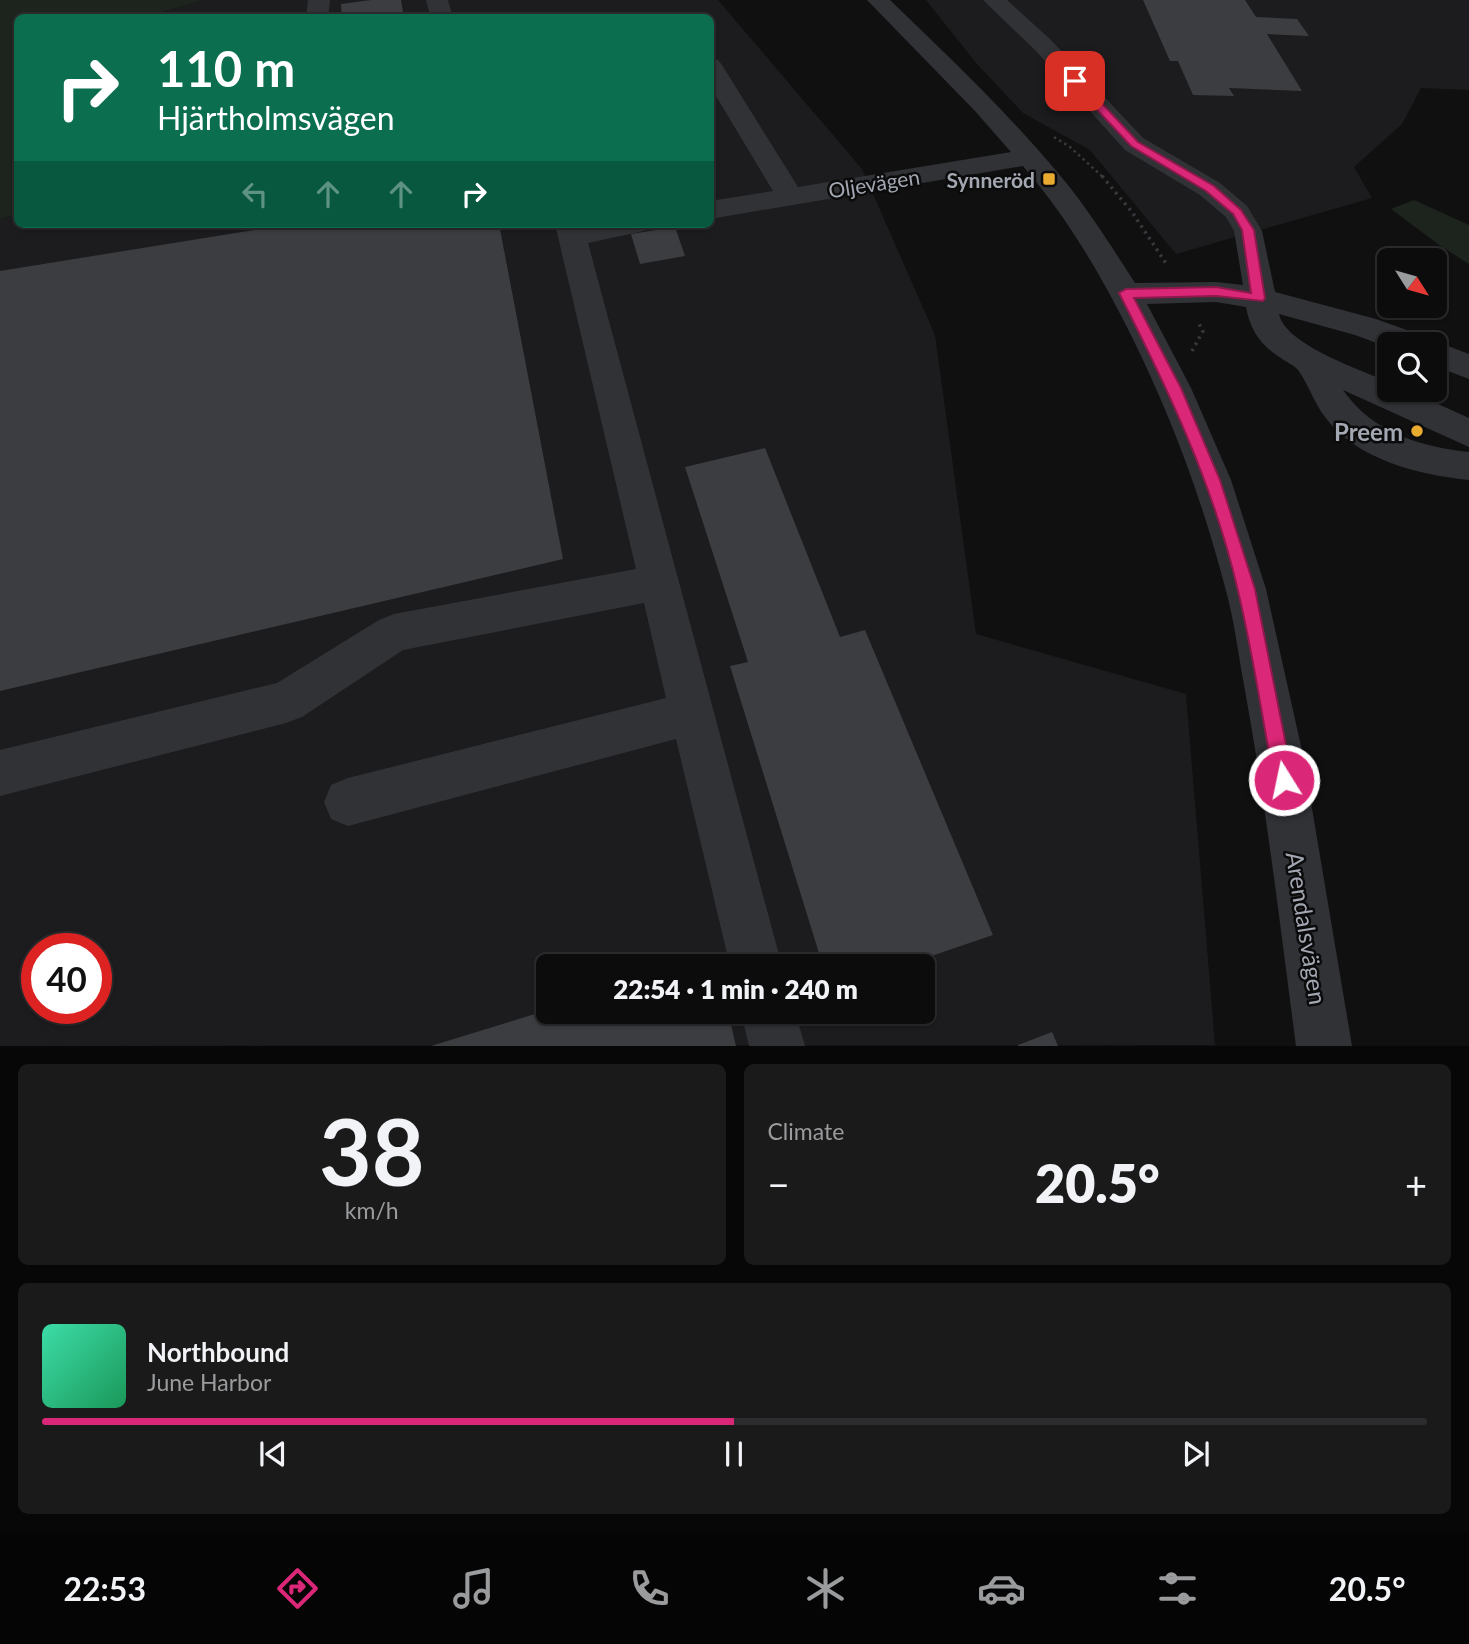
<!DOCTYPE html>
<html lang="en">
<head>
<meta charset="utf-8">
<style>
  :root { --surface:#0c0c0d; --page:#1a1a1b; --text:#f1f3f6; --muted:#9a9b9d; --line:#2c2c2e; --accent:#db2777 }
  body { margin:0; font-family:Lato,sans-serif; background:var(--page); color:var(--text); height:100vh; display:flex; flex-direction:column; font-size:26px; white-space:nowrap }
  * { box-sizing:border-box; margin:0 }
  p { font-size:23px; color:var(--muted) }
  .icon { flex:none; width:38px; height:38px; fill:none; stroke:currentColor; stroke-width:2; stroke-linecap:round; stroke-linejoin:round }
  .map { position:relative; height:1046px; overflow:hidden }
  .sheet { display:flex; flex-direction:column; gap:18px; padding:18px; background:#070707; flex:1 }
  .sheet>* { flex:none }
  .guide { position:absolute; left:14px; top:14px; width:700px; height:214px; border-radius:10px; box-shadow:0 2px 5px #0004,0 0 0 2px var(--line); background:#0b6e4f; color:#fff; overflow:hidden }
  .needle { width:46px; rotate:127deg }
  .tools { position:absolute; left:1377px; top:248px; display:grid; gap:14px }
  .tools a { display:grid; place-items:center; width:70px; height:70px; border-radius:10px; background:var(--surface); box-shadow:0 2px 5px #0004,0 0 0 2px var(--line); font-size:35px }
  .speed { position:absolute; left:21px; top:933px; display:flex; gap:14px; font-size:35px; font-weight:700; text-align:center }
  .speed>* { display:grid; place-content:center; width:91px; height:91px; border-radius:50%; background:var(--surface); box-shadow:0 2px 5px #0004,0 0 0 2px var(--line); line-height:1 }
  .speed .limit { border:10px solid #d22; background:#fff; color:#111 }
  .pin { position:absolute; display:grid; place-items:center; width:60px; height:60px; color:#fff; margin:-30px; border-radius:14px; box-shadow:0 4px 10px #0006 }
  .me { position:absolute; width:77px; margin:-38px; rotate:350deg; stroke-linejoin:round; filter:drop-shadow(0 0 5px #0008) }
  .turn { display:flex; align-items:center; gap:24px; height:147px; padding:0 28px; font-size:32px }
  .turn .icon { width:91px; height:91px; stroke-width:2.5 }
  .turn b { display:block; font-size:49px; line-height:60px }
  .lanes { display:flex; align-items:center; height:66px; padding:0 28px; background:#0003; justify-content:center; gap:35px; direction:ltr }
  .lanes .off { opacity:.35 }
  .big { font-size:52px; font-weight:800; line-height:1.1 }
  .sheet .card { flex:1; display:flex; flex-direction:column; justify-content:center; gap:10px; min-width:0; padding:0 24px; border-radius:10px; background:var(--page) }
  .sheet .dial { align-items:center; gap:0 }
  .dial b { font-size:91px; line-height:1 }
  .song { display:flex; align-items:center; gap:21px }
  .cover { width:84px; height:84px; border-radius:10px; background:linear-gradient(135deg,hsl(160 70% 55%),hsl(150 70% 35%)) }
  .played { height:7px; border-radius:4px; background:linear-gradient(90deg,var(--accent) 50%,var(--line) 50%) }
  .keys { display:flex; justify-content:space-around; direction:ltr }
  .heat { display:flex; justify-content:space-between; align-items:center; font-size:38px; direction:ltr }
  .sheet .tiles { flex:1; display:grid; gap:18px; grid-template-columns:1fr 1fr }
  .card:last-child { grid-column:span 2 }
  .trip { position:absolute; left:536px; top:954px; width:399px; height:70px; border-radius:10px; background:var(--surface); box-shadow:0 2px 5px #0004,0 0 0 2px var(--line); font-weight:800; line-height:70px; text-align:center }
  .dock { display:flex; height:112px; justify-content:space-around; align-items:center; background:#050505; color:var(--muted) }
  .dock .icon { width:49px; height:49px }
  .dock .selected { color:var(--accent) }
  .dock b { font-size:32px; color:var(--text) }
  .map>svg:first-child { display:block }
</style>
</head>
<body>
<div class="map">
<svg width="1469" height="1046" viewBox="0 0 1469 1046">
  <rect width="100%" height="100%" fill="#101011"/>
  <g fill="#1c1c1e" fill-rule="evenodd">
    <path d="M206,0h512l144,169 73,166 41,299 210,60 29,351 -1215,1v-827l17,-5 1,10h692v-206l-567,-1zM37,948h59v60h-59zM548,966h374v46h-374z"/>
    <polygon points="926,0 1469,0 1469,90 1421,88 1402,124 1354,167 1372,198 1176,254 1090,150 1023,113 976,63"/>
  </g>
  <g fill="#1d241d">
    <polygon points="0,0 206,0 143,17 18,18 17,214 0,219"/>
    <polygon points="1414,200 1469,225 1469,264 1442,247 1391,209"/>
  </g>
  <g fill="#3c3d41">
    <polygon points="371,0 401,0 404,18 342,18 341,4"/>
    <polygon points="1143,0 1245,0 1256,17 1297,19 1309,36 1267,34 1302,91 1229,88 1234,96 1193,95 1178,61 1170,61"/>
    <polygon points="291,224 499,224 563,559 0,691 0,271"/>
    <polygon points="675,227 685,256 640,264 631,234"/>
    <polygon points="765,448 840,637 865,630 993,935 902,966 823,966 730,666 748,662 685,467"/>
    <polygon points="548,1010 728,1012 736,1046 431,1046"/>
    <polygon points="1052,1032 1058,1046 1018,1046 1018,1045"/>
  </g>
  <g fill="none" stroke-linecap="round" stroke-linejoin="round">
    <polyline stroke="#37393d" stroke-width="2.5" stroke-dasharray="2.5 3.5" stroke-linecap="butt" points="1054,137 1070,147 1104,178"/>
    <g stroke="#37393d" stroke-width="3.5" stroke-dasharray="2.5 4.5" stroke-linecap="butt">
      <polyline points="1102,176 1132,212 1167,265"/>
      <polyline points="1192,351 1203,331 1198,322"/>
    </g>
    <g fill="#313236" fill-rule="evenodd">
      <polygon points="308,0 330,0 328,18 306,18"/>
      <polygon points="426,0 448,0 453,18 431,18"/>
      <path d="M867,0h23c58,56 117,112 168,173 29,34 53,73 77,110l81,-1 27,3 -9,-54 -8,-14 -26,-22 -75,-45 -90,-100 -52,-50h24l44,40 92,98 77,45 27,23 15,25 13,61 101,27 50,18 3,6 6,-2 34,13v25l-34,-13v-21h-45v3l-35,-13 -76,-21c6,31 83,56 111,69v7h17l62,28v29l-126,-57c29,42 77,57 126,62v28c-50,-5 -112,-20 -144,-63 -11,-14 -16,-32 -27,-47 -4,-5 -12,-8 -17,-12 -20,-12 -31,-28 -35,-51l-30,-5 -69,2 44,84 40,92 35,109 37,166 49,291h-56c-16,-121 -30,-242 -52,-361 -6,-33 -10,-66 -19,-98 -23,-88 -54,-171 -94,-252 -30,-60 -64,-118 -108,-169l-313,53v-18l63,-10 -63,-105v-28l8,2 4,5 76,122 213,-35 -36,-41z"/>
      <polygon points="555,224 652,224 648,230 588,243 782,966 730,966 676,739 348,826 331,819 324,802 331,785 348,778 666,698 644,603 403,650 302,717 286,723 0,796 0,750 277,683 379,620 394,614 636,569"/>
      <polygon points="741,1012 795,1012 805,1046 749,1046"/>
    </g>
  </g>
  <path fill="#db2777" stroke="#8e194d" stroke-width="2" d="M1072,79h7l59,63 76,44 27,24 13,20 11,68 -2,3 -47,-5 -82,2 47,90 39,92 35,109 38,191 -2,7 -7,3 -7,-3 -3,-7c-12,-63 -21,-127 -36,-189 -24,-105 -70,-202 -119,-298l7,-4 90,-2 35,6 -9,-63 -9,-16 -27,-23 -75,-45 -59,-63z"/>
  <g fill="#e9aa30" stroke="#0b0b0c" stroke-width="2.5">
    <rect x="1042" y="172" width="14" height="14" rx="3.5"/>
    <circle cx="1417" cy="431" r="7"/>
  </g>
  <g text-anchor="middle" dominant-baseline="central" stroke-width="5" stroke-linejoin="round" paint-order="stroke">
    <g font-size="21" font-weight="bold" fill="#a2a7b1" stroke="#0b0b0c" text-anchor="end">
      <text x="1035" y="179">Synneröd</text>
    </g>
    <g font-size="21" fill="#a2a7b1" stroke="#0b0b0c">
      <text transform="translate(874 183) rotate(-9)">Oljevägen</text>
    </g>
    <g font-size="24" font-weight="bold" fill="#a2a7b1" stroke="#0b0b0c" text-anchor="end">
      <text x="1403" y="431">Preem</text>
    </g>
    <g font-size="24" fill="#a2a7b1" stroke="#0b0b0c">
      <text transform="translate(1307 928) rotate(81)">Arendalsvägen</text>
    </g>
  </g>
</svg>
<div class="tools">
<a><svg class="needle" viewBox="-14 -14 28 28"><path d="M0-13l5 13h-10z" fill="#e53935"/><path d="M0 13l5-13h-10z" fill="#9a9b9d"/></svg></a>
<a><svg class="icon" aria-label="search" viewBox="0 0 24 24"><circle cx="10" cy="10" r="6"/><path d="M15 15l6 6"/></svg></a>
</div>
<div class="speed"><div class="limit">40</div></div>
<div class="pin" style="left:1075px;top:81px;background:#d93025"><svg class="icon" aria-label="arrive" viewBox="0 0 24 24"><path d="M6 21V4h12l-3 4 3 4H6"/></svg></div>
<svg class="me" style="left:1284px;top:780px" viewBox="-20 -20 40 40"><circle r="17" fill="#db2777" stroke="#fff" stroke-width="3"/><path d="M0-11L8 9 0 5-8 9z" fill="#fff"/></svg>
<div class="trip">22:54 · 1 min · 240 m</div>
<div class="guide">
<div class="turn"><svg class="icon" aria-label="right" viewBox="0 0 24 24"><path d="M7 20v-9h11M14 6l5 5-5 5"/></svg><div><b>110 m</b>Hjärtholmsvägen</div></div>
<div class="lanes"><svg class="icon off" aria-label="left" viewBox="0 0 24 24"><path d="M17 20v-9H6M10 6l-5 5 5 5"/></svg><svg class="icon off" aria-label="ahead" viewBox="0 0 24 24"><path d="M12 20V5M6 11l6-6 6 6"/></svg><svg class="icon off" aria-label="ahead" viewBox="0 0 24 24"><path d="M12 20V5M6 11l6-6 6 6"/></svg><svg class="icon" aria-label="right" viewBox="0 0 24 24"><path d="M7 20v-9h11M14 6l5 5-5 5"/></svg></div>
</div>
</div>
<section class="sheet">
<div class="tiles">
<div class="card dial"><b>38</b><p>km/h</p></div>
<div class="card"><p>Climate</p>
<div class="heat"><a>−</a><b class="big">20.5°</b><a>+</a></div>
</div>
<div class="card">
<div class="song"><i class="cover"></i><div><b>Northbound</b><p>June Harbor</p></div></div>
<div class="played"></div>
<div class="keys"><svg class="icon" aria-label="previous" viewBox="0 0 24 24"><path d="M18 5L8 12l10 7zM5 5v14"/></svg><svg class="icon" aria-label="pause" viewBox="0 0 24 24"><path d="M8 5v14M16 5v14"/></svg><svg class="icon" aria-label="next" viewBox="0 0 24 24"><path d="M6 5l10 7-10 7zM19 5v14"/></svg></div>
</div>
</div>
</section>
<nav class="dock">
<b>22:53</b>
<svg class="icon selected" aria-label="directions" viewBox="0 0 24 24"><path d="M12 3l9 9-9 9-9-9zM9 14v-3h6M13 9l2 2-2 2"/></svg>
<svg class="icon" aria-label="music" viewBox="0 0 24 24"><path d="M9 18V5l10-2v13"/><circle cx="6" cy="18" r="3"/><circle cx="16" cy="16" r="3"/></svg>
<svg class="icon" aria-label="phone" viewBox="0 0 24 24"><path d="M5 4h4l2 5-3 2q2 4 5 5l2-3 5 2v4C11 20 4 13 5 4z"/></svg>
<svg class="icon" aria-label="climate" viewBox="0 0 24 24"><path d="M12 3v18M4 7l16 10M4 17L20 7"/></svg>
<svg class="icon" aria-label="car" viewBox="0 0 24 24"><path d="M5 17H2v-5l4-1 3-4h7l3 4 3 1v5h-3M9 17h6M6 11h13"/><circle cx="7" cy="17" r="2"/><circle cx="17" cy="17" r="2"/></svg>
<svg class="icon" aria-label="filters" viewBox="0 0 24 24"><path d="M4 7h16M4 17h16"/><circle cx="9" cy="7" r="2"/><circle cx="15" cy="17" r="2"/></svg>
<b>20.5°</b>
</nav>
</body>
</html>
